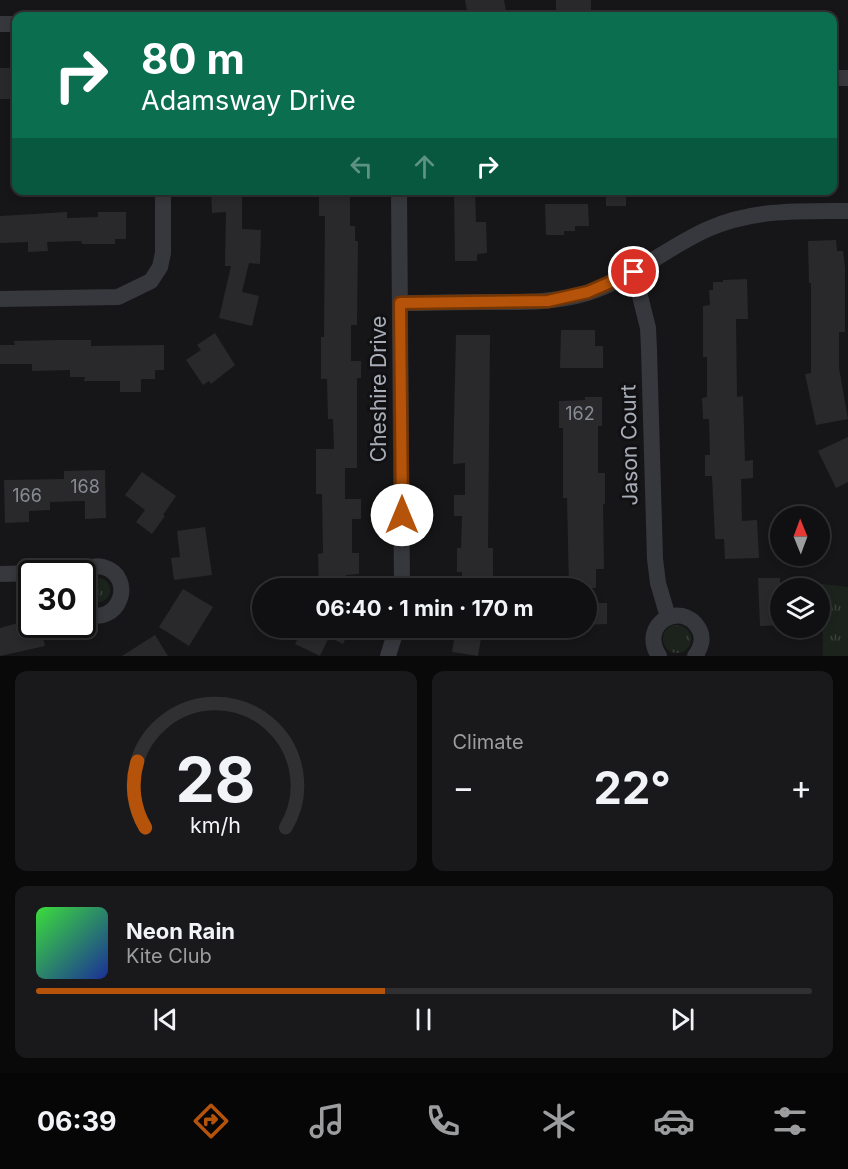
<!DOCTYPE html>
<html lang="en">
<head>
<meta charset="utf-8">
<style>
  :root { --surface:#101012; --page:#19191b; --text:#f1f3f6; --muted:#9c9d9f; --line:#303032; --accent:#b45309 }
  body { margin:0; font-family:Inter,sans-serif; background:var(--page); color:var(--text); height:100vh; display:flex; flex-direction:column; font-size:22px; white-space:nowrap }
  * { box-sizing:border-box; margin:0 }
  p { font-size:20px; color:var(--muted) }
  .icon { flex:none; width:33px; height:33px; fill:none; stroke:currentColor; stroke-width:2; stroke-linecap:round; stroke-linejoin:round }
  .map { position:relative; height:656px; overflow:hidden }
  .side { display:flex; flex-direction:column; gap:15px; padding:15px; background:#09090a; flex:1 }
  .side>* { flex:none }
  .guide { position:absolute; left:12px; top:12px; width:825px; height:183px; border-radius:12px; box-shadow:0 3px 9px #0003,0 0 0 2px var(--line); background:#0b6e4f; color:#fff; overflow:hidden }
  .needle { width:39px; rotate:359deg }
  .controls { position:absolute; left:770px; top:506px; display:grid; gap:12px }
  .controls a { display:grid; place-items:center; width:60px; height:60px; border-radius:50%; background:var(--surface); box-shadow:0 3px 9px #0003,0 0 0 2px var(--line); font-size:30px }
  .speed { position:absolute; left:18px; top:560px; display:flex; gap:12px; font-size:30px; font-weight:700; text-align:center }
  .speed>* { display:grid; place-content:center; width:78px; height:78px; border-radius:50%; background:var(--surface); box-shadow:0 3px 9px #0003,0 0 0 2px var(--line); line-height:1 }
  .speed .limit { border:3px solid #111; border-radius:9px; background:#fff; color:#111 }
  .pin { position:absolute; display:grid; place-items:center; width:51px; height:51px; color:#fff; margin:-26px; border:3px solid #fff; border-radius:50%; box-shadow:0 2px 6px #0007 }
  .me { position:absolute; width:66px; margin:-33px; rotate:0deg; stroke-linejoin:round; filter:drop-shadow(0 0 4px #0008) }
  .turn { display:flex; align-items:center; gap:21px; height:126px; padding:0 30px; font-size:27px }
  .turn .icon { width:78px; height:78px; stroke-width:2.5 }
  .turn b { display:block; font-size:42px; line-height:51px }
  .lanes { display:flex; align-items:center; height:57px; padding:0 30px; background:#0003; justify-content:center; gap:30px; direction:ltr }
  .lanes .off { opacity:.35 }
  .big { font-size:45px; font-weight:700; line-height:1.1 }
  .side .tile { flex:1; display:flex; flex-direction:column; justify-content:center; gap:9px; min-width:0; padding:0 21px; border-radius:12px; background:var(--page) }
  .side .dial { align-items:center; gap:0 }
  .dial svg { height:156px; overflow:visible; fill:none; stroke:var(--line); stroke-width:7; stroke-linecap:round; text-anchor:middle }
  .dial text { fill:var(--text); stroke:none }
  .song { display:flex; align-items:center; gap:18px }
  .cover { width:72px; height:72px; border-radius:9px; background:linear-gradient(135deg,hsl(120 70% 55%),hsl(230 70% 35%)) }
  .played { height:6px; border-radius:3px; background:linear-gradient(90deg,var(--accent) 45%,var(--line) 45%) }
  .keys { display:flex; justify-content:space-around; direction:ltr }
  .heat { display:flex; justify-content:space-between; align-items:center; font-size:33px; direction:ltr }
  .side .tiles { flex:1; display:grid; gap:15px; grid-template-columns:1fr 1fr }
  .tile:last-child { grid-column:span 2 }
  .trip { position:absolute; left:252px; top:578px; width:345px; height:60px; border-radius:30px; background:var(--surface); box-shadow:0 3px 9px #0003,0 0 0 2px var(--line); font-weight:700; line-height:60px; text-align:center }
  .tab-bar { display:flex; height:96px; justify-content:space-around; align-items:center; background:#060607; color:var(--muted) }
  .tab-bar .icon { width:42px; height:42px }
  .tab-bar .active { color:var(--accent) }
  .tab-bar b { font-size:27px; color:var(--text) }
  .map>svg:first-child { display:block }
</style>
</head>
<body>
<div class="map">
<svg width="848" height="656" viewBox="0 0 848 656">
  <defs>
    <pattern id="grass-tufts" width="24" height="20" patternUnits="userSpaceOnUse" patternTransform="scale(1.5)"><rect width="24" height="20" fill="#1c231d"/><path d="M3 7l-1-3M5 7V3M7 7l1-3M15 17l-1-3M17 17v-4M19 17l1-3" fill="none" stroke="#3a403c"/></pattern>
  </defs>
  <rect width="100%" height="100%" fill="#161618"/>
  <g fill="url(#grass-tufts)">
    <circle cx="98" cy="590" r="12"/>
    <polygon points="822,584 848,587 848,656 823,656"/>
    <circle cx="677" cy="639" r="14"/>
  </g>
  <g fill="#29292c">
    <polygon points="465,0 504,0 507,16 468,16"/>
    <rect x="556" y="0" width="35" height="16"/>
    <rect x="0" y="68" width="16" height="31"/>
    <polygon points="211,190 242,190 242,229 261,230 260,264 249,263 242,292 259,296 252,326 219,318 231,266 225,266 226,212 212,213"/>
    <polygon points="319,190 350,190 350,226 355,226 355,241 358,241 357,325 351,325 351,361 361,361 361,378 357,378 357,468 345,468 345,499 361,499 361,519 352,519 352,553 359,553 359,574 346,575 346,588 319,588 318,554 323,553 322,494 316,494 316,449 334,449 333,419 328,419 327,379 321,379 321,337 324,337 325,216 319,216"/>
    <polygon points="454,190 475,190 476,222 486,222 487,253 477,254 477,261 455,261"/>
    <rect x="606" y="190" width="20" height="16"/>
    <polygon points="545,204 588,204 589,226 575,226 575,231 564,231 564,235 546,235"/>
    <polygon points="67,212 67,218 98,217 98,212 126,212 126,239 115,239 115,244 82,244 81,241 47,242 48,251 28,252 28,242 0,243 0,216"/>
    <polygon points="836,240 837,251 843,251 845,267 845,332 839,332 839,368 848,419 816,425 805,374 811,373 811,283 809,283 808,241"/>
    <polygon points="747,279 748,319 736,319 737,397 743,396 745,461 753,460 753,478 741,479 742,521 757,520 759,558 725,559 724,539 715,539 712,476 705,476 705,455 710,455 709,419 703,419 702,398 707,397 707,357 703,357 703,306 710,305 709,290 713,290 713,282 723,282 723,280"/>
    <polygon points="561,330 595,330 595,346 603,346 603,368 560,368"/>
    <polygon points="215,333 235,365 211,384 209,381 203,385 186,360 201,350 197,345"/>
    <polygon points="456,335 490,335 488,548 493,548 493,588 466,588 466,577 462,578 462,572 457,572 457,548 461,548 462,516 454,516 454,495 465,495 465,463 453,464"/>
    <polygon points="58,340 91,340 91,346 164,345 164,370 155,370 155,379 141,379 141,392 120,392 120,381 84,381 85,377 70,377 70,370 32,371 32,364 0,364 0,345 15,345 14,341"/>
    <polygon points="585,397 602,397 602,426 598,426 598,473 605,473 605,504 603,504 604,569 596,569 596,588 569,588 567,498 563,498 563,428 559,428 559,401 585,400"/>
    <polygon points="848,437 848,482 836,488 818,451"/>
    <polygon points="105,470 106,518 85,519 85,501 50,502 50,510 29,511 29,522 5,523 4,480 64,479 64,471"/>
    <polygon points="142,472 176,496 163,515 165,516 152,534 136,522 145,510 125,495"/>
    <polygon points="205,527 212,575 174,580 171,558 180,557 177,531"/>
    <polygon points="758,578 780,578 780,625 760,626"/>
    <polygon points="183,589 213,607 189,646 159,627"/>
    <polygon points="586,603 607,603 607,624 586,625"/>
    <polygon points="32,619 32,624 40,624 45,646 0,656 0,628"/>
    <polygon points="304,627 351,627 343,644 329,637 320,656 295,644"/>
    <polygon points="456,627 483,627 478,656 452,652"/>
    <polygon points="155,635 168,656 122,656"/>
  </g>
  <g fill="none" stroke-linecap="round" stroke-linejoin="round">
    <g stroke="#37383d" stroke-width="16">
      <polyline points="0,24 16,24"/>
      <polyline points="832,78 848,78"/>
      <polyline points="399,190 402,588"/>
      <polyline points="634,272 648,328 649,349 655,559 658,583 668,617"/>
      <polyline points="0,299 118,297 151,281 160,267 163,253 163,190"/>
      <path d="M400,303c29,0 58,-1 87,-1 34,0 67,1 100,-9 45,-14 80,-46 121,-64 45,-20 92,-18 140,-18"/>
      <path d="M80,573c7,-5 15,-8 23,-6 34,9 17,63 -21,45"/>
      <polyline points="0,574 39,573"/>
      <polyline points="388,656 397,627"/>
      <path d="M659,656c-21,-32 23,-57 40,-27 5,9 2,19 -4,27"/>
    </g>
  </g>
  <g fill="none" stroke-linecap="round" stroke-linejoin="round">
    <g stroke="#753606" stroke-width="15">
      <polyline id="route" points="402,515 400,303 548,301 588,292 634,272"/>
    </g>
    <use href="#route" stroke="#b45309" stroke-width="10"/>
  </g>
  <g text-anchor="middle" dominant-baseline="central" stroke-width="6" stroke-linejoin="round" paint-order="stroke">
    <g font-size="18" fill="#888b94">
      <text x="580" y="413">162</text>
      <text x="85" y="486">168</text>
      <text x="27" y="495">166</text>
    </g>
    <g font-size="21" fill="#a8adb8" stroke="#111113">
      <text transform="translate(378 389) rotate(-90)">Cheshire Drive</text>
      <text transform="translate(629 445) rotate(-91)">Jason Court</text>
    </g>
  </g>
</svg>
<div class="controls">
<a><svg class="needle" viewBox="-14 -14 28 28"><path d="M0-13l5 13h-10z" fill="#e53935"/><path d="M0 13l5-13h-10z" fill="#9c9d9f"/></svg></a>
<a><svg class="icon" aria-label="layers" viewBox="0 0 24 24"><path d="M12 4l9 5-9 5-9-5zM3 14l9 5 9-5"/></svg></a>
</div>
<div class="speed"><div class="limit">30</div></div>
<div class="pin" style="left:634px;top:272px;background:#d93025"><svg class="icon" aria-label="arrive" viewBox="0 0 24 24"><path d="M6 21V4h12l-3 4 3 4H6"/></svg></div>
<svg class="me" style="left:402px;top:515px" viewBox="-20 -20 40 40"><circle r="19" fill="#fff"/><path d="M0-13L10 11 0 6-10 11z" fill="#b45309"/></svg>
<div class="trip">06:40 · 1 min · 170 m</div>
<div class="guide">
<div class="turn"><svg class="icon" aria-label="right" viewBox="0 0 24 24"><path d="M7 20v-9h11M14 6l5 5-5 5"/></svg><div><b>80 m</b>Adamsway Drive</div></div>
<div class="lanes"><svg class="icon off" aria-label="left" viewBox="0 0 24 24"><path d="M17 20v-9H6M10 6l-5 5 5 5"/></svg><svg class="icon off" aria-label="ahead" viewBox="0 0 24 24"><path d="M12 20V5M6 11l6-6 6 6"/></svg><svg class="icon" aria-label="right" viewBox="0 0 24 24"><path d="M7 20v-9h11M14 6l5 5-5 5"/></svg></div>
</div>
</div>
<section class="side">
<div class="tiles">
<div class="tile dial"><svg viewBox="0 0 100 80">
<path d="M14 69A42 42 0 1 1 86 69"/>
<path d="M14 69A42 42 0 0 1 10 35" stroke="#b45309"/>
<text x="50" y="56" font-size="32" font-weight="700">28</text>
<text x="50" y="72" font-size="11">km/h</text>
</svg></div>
<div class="tile"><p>Climate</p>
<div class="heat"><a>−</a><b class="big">22°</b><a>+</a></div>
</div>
<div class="tile">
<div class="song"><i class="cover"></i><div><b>Neon Rain</b><p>Kite Club</p></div></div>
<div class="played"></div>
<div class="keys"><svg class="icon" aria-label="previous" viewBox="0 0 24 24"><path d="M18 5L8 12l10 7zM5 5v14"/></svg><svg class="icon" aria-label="pause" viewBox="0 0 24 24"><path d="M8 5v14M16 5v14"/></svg><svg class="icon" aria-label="next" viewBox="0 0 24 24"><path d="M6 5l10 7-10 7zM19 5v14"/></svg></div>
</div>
</div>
</section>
<nav class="tab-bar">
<b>06:39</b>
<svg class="icon active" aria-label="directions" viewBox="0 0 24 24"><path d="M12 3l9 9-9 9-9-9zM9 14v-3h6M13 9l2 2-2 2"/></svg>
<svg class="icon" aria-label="music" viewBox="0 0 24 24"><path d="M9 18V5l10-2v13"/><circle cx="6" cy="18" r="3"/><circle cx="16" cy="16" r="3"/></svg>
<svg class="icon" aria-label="phone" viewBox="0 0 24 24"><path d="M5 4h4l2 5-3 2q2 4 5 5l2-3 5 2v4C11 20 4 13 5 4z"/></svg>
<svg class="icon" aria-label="climate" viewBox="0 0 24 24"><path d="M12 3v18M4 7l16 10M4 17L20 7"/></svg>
<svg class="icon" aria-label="car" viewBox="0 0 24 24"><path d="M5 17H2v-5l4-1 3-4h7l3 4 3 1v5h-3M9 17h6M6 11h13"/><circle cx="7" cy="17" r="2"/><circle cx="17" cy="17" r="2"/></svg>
<svg class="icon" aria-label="filters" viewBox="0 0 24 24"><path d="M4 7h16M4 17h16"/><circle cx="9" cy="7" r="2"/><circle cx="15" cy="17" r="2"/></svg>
</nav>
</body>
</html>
